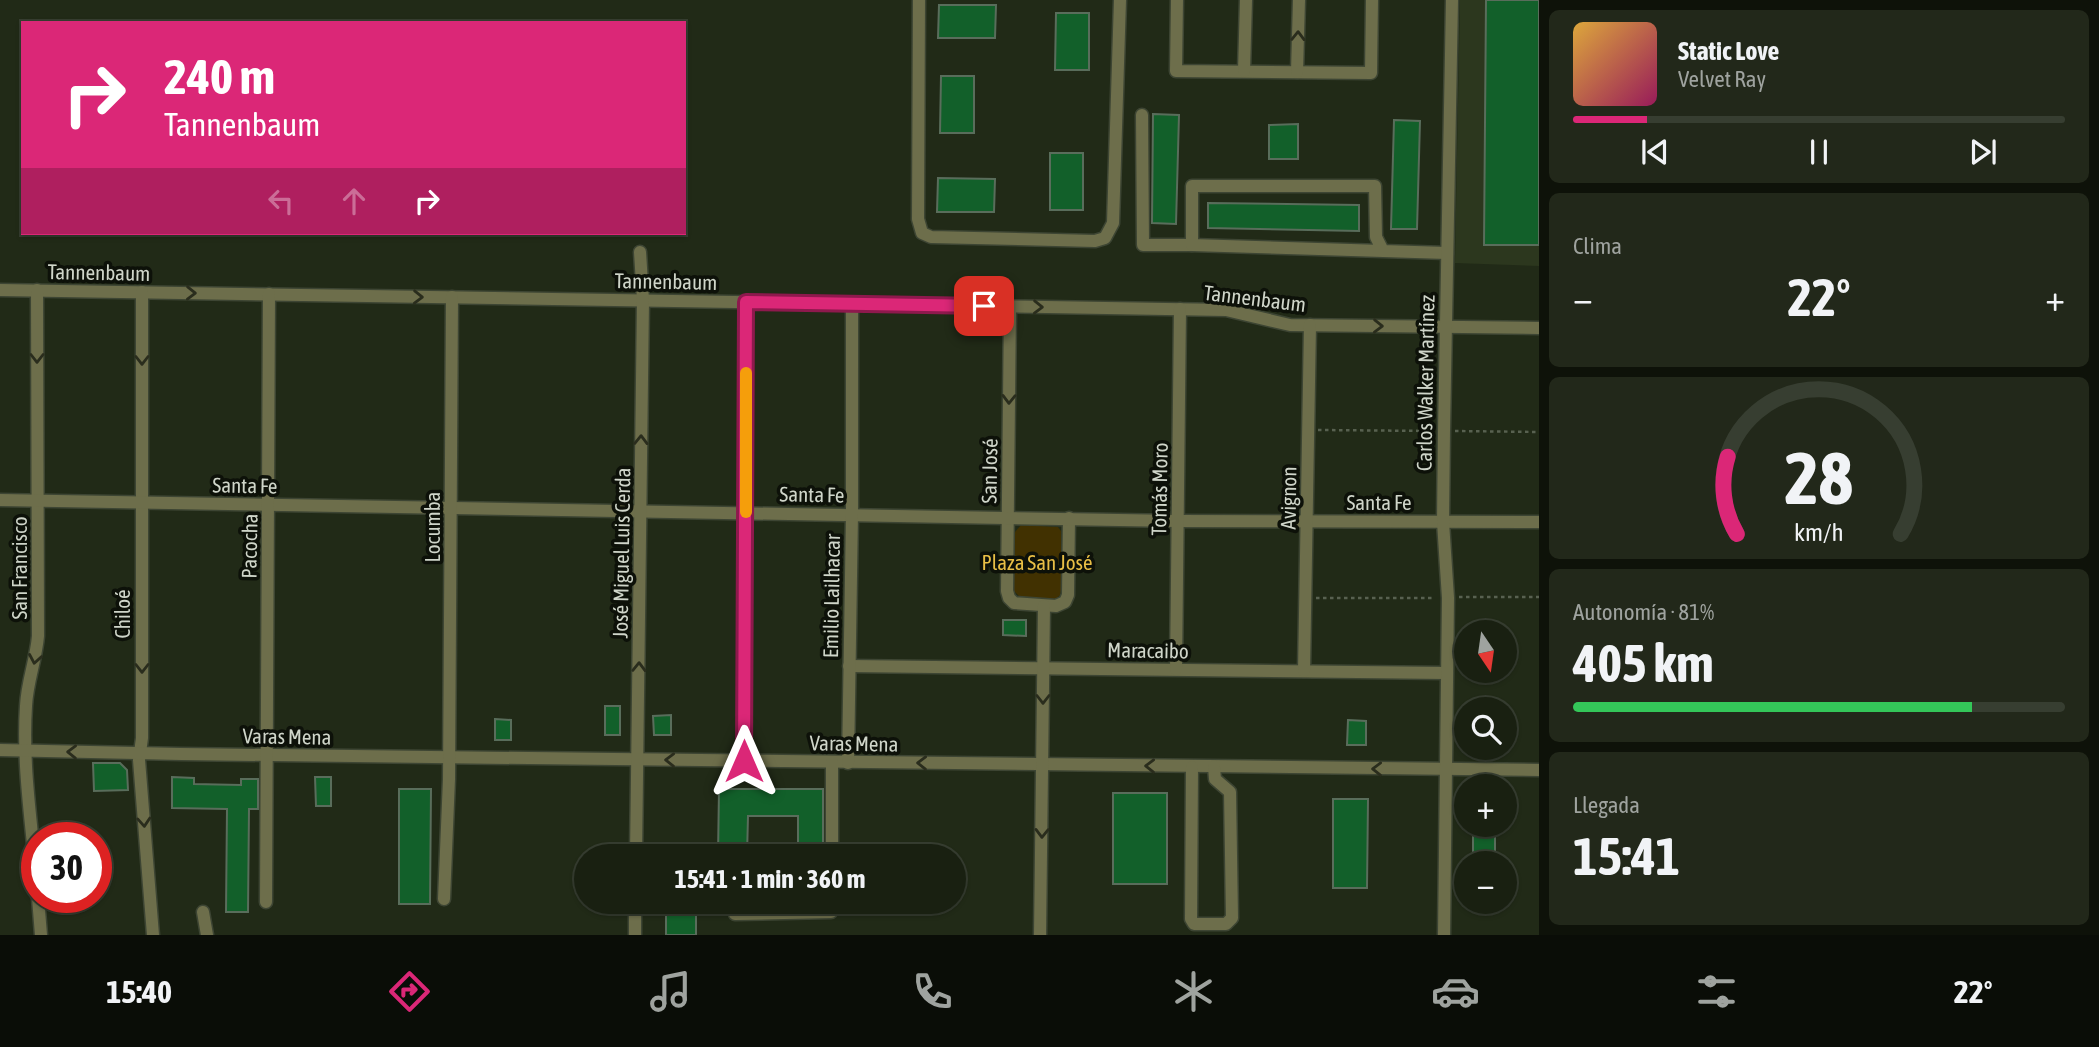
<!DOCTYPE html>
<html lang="es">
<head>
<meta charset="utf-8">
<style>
  :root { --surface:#192011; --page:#22281a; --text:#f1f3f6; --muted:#9fa39f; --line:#373e31; --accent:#db2777 }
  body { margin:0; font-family:"Asap Condensed",sans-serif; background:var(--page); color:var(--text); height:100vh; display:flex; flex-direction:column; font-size:26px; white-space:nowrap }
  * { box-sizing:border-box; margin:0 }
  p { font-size:23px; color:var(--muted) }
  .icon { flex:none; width:38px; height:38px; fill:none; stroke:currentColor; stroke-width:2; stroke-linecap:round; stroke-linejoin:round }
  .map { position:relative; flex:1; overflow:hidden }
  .panel { display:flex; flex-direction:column; gap:10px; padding:10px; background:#0e1209; width:560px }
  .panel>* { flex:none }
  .top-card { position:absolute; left:21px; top:21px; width:665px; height:214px; border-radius:0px; box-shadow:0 2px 5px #0004,0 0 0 2px var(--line); background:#db2777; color:#fff; overflow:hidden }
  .needle { width:46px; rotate:167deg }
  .buttons { position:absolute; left:1454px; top:620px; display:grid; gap:14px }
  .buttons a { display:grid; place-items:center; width:63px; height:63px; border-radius:50%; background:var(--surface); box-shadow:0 2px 5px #0004,0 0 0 2px var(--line); font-size:35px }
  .speed { position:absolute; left:21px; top:822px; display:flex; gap:14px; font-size:35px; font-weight:700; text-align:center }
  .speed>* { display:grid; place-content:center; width:91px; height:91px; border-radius:50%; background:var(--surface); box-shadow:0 2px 5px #0004,0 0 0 2px var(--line); line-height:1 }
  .speed .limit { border:10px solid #d22; background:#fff; color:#111 }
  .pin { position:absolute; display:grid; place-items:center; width:60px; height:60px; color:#fff; margin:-30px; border-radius:14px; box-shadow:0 4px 10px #0006 }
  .me { position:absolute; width:77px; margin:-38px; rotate:0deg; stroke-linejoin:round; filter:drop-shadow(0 0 5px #0008) }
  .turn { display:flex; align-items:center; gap:24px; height:147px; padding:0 28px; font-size:32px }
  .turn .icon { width:91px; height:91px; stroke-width:2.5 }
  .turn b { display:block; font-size:49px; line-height:60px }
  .lanes { display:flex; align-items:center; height:66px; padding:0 28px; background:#0003; justify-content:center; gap:35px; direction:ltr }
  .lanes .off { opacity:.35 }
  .big { font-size:52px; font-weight:700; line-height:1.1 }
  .panel .widget { flex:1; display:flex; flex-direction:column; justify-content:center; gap:10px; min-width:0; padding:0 24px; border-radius:10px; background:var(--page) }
  .panel .dial { align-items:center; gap:0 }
  .dial svg { height:182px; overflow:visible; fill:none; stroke:var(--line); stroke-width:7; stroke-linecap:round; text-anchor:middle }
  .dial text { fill:var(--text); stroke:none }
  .song { display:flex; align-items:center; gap:21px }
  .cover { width:84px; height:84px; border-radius:10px; background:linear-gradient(135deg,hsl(40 70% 55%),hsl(330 70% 35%)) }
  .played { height:7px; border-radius:4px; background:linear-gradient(90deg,var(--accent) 15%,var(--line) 15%) }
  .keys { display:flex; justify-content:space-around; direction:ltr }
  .heat { display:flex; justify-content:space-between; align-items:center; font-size:38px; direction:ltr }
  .charge { height:10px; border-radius:5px; background:linear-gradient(90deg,#34c759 81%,var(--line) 0) }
  .trip { position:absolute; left:574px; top:844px; width:392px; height:70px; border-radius:35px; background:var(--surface); box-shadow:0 2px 5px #0004,0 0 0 2px var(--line); font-weight:700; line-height:70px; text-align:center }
  .tab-bar { display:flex; height:112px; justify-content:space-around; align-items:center; background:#0a0d07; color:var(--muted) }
  .tab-bar .icon { width:49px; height:49px }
  .tab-bar .on { color:var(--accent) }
  .tab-bar b { font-size:32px; color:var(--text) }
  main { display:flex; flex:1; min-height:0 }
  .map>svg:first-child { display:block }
</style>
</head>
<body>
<main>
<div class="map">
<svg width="1539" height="935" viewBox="0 0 1539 935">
  <rect width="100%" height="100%" fill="#212a17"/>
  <polygon fill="#2c371e" points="1460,0 1539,0 1539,266 1455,263"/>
  <polygon fill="#413101" points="1021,525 1058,527 1061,531 1061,590 1060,595 1056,599 1021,598 1014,591 1015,532"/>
  <g fill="#12602a" stroke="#596d5b" stroke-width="2">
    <polygon points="1486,0 1539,0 1539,245 1484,245"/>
    <polygon points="939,5 996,5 995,38 938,38"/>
    <polygon points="1056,13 1089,13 1089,70 1055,70"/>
    <polygon points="941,76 974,76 974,133 940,133"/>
    <polygon points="1153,114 1179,115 1176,224 1152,223"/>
    <polygon points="1394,120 1420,121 1417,229 1391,229"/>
    <polygon points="1298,124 1298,159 1269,159 1269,125"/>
    <rect x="1050" y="153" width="33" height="57"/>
    <polygon points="938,178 995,179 994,212 937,212"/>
    <polygon points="1208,203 1359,205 1359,231 1208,228"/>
    <polygon points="1003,620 1026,620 1026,636 1003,635"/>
    <rect x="605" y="706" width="15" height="29"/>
    <polygon points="671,715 671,735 654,735 653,716"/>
    <polygon points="495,719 511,720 511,740 495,740"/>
    <polygon points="1348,720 1366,721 1366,745 1347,745"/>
    <polygon points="93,763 120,763 127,770 128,790 94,791"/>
    <polygon points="172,777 194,778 194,784 241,785 241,779 258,779 258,809 249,809 248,912 226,912 227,809 172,808"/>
    <polygon points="315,777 331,777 331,806 316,806"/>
    <polygon points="399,789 431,789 430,904 399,904"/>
    <polygon points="719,789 823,789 823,856 798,856 798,816 748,816 747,856 718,856"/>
    <rect x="1113" y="793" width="54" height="91"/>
    <polygon points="1333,799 1368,799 1367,888 1333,888"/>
    <rect x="1473" y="824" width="22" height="39"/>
    <rect x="666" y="901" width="30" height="34"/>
  </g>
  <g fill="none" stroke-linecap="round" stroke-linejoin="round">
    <g stroke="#3d4533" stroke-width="15">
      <g id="minor">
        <polyline points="919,0 918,219 922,233 931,237 1095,241 1105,238 1113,223 1120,0"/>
        <polyline points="1177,0 1176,71 1371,73 1372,0"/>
        <polyline points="1244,71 1246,0"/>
        <polyline points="1297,72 1299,0"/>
        <polyline points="1142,115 1143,245 1192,245"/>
        <polyline points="1383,251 1376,237 1375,186 1192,186 1192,245 1447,253"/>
        <polyline points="0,290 1226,310 1290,325 1539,328"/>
        <path d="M37,290l1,346c-2,24 -11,46 -12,70 -4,59 6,120 11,179"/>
        <polyline points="142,292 142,738 139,760 153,935"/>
        <polyline points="1010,306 1007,591 1009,598 1014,603 1056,606 1065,602 1068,595 1069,518"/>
        <polyline points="0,500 1177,521 1539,522"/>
        <polyline points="849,666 1446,673"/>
        <polyline points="1176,669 1180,309"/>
        <polyline points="1304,671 1310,325"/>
        <polyline points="0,750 181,754 1539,770"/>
        <polyline points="743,761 746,302"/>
        <polyline points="848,763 852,514 852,304"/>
        <polyline points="1192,767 1191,919 1194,924 1226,924 1232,918 1230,792 1215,779 1214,767"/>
        <polyline points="636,856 643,300 640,252"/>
        <polyline points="832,856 832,762"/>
        <polyline points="38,898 41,935"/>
        <polyline points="444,899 449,779 452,297"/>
        <polyline points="266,902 269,294"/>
        <polyline points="203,912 207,935"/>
        <polyline points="735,914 831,912 831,901"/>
        <polyline points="635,935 635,901"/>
        <polyline points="1040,935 1044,606"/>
        <polyline points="1444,935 1448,598 1443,522 1444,431 1452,0"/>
      </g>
    </g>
    <g stroke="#586150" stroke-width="2.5" stroke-dasharray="3.5 3.5" stroke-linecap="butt">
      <polyline points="1318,430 1431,431"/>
      <polyline points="1455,431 1539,432"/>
      <polyline points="1459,597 1539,597"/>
      <polyline points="1316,598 1435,598"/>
    </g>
    <use href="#minor" stroke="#6d6e4b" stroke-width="12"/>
  </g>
  <defs><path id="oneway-chevron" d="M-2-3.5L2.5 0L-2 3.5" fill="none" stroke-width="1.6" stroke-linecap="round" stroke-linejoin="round" transform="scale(1.75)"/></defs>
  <g stroke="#2a2d1d">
    <use href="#oneway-chevron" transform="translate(1298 36) rotate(-89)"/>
    <use href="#oneway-chevron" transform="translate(191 293) rotate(1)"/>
    <use href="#oneway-chevron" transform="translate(418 297) rotate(1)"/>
    <use href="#oneway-chevron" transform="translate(1038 307) rotate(1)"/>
    <use href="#oneway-chevron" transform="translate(1378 326) rotate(1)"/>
    <use href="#oneway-chevron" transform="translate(37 358) rotate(90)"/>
    <use href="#oneway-chevron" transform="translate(142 360) rotate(90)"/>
    <use href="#oneway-chevron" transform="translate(1009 399) rotate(91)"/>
    <use href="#oneway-chevron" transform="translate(641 440) rotate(-89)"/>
    <use href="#oneway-chevron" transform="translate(35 659) rotate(100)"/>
    <use href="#oneway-chevron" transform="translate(639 667) rotate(-89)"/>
    <use href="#oneway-chevron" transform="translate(142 668) rotate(90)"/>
    <use href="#oneway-chevron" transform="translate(1043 699) rotate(90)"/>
    <use href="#oneway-chevron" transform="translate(72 752) rotate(-179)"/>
    <use href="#oneway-chevron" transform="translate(670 760) rotate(-179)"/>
    <use href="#oneway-chevron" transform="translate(922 763) rotate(-179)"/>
    <use href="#oneway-chevron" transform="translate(1150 766) rotate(-179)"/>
    <use href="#oneway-chevron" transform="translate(1377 769) rotate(-179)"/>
    <use href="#oneway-chevron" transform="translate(144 822) rotate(86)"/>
    <use href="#oneway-chevron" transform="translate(1042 833) rotate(91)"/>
  </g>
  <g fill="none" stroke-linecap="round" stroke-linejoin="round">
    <g stroke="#8e194d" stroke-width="18">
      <polyline id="route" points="744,761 746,302 984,306"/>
    </g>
    <use href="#route" stroke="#db2777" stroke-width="12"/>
    <polyline stroke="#f59e0b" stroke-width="12" points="746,512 746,373"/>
  </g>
  <g text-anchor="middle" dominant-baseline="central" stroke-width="7" stroke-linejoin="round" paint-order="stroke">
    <g font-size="21" fill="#cfd5c9" stroke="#0d1109">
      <text transform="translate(99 272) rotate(1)">Tannenbaum</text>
      <text transform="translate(666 281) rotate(1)">Tannenbaum</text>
      <text transform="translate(1255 298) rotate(7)">Tannenbaum</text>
      <text transform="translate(1425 383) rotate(-89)">Carlos Walker Martínez</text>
      <text transform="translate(989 471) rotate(-89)">San José</text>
      <text transform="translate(245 485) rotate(1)">Santa Fe</text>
      <text transform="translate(1159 489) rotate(-89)">Tomás Moro</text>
      <text transform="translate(812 494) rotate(1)">Santa Fe</text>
      <text transform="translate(1288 498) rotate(-89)">Avignon</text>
      <text x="1379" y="502">Santa Fe</text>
      <text transform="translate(432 527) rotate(-90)">Locumba</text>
      <text transform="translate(249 546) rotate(-89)">Pacocha</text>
      <text transform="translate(621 553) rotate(-89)">José Miguel Luis Cerda</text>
      <text transform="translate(19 568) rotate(-90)">San Francisco</text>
      <text transform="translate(831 596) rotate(-89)">Emilio Lailhacar</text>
      <text transform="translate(122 614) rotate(-90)">Chiloé</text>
      <text transform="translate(1148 650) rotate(1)">Maracaibo</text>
      <text transform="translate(287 736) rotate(1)">Varas Mena</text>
      <text transform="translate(854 743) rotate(1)">Varas Mena</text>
    </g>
    <g font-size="21" fill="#e9bf46" stroke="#0d1109">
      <text x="1037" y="562">Plaza San José</text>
    </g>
  </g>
</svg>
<div class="buttons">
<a><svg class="needle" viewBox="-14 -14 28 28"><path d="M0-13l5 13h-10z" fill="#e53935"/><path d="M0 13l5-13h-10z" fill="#9fa39f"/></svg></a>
<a><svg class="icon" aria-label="search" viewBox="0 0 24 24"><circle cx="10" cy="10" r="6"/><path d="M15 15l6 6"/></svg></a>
<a>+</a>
<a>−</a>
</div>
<div class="speed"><div class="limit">30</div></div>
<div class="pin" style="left:984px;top:306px;background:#d93025"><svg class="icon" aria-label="arrive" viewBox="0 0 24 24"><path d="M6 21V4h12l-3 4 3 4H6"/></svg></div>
<svg class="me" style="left:744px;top:761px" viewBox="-20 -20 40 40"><path d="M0-17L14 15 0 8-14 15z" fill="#db2777" stroke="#fff" stroke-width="4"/></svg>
<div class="trip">15:41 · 1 min · 360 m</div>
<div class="top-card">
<div class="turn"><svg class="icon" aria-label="right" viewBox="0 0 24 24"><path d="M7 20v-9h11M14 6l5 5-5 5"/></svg><div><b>240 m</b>Tannenbaum</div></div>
<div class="lanes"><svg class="icon off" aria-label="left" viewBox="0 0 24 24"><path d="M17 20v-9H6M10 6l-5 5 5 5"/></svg><svg class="icon off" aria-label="ahead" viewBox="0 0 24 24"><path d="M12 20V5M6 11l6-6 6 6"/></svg><svg class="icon" aria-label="right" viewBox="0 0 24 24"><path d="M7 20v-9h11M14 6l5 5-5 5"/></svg></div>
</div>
</div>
<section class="panel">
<div class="widget">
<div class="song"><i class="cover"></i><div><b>Static Love</b><p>Velvet Ray</p></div></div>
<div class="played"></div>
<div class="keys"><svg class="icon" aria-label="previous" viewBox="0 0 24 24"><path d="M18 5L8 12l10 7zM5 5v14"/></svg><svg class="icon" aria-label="pause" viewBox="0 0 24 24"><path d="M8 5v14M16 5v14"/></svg><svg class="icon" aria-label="next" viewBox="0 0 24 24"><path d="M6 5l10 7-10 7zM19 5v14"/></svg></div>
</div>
<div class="widget"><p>Clima</p>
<div class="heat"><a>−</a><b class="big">22°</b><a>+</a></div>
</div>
<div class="widget dial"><svg viewBox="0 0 100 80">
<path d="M14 69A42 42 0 1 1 86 69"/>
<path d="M14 69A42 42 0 0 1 10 35" stroke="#db2777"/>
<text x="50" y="56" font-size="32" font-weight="700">28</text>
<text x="50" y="72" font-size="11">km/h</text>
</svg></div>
<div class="widget"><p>Autonomía · 81%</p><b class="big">405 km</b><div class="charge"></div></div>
<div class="widget"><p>Llegada</p><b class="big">15:41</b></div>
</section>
</main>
<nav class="tab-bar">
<b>15:40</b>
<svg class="icon on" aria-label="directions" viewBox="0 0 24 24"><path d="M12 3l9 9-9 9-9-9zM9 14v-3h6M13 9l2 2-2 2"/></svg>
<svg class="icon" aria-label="music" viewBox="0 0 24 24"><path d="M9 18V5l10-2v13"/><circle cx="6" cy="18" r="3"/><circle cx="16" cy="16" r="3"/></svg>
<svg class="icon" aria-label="phone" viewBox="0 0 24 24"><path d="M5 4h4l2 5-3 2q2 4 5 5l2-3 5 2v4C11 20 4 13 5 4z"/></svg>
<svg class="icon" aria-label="climate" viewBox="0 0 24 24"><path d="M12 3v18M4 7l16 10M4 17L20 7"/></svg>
<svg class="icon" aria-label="car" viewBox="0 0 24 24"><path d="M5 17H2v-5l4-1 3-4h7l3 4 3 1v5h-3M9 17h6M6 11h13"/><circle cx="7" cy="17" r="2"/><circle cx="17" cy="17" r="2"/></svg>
<svg class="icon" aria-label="filters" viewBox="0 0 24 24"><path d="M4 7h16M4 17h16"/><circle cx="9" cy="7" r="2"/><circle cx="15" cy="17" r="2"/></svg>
<b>22°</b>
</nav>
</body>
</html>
